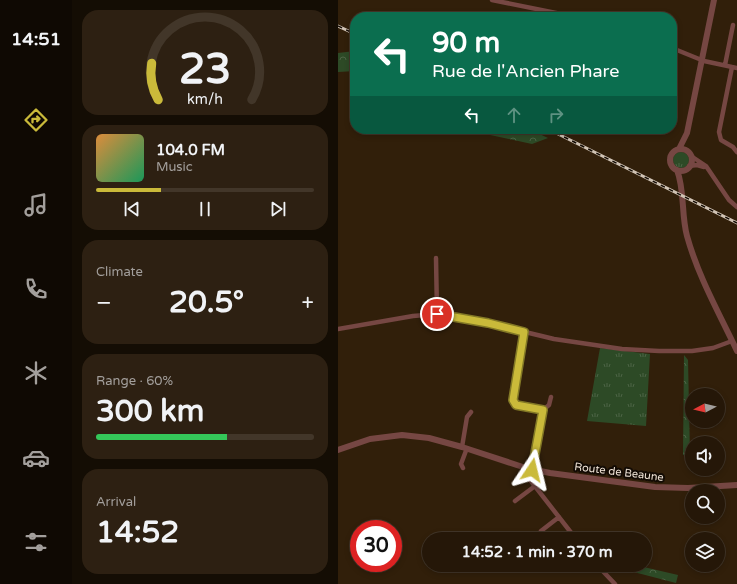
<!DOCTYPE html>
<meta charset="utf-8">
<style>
:root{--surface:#251708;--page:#2d2012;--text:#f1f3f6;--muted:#a39f9c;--line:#423629;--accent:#caba3a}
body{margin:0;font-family:"Varela Round",sans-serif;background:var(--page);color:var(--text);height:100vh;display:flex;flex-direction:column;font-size:15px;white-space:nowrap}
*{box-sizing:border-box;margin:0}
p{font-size:13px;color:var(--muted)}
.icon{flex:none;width:22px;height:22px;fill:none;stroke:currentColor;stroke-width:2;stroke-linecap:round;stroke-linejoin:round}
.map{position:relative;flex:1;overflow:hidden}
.sheet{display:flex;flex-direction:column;gap:10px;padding:10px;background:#140d04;width:266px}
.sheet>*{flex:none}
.top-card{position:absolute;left:12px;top:12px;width:327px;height:122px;border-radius:16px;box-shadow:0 2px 6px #0003,0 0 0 1px var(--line);background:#0b6e4f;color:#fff;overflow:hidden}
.needle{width:26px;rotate:263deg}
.tools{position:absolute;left:347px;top:388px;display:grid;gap:8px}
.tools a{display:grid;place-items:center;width:40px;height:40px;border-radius:50%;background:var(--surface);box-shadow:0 2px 6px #0003,0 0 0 1px var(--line);font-size:20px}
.speed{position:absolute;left:12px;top:520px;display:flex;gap:8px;font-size:20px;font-weight:700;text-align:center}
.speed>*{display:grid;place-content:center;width:52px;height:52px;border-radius:50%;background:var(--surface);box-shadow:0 2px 6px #0003,0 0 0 1px var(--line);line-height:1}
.speed .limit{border:6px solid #d22;background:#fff;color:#111}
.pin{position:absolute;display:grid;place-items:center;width:34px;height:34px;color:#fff;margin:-17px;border:2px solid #fff;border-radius:50%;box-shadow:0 1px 4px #0007}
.me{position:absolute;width:44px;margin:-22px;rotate:10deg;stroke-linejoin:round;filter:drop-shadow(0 0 3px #0008)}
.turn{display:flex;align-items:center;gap:14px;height:84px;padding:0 16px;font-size:18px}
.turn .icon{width:52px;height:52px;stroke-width:2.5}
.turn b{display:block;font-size:28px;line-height:34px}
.lanes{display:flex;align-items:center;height:38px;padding:0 16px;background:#0003;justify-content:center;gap:20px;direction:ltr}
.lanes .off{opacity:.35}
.big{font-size:30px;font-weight:800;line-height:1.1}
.sheet .tile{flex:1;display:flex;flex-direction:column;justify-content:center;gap:6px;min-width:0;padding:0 14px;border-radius:16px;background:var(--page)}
.sheet .dial{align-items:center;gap:0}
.dial svg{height:104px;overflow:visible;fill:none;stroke:var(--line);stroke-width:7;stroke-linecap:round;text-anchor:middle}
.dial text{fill:var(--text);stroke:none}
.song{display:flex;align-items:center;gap:12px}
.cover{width:48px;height:48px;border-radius:6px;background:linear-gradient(135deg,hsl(30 70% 55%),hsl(150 70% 35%))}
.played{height:4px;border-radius:2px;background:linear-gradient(90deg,var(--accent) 30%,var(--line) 30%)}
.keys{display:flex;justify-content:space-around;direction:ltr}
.heat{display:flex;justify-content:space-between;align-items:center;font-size:22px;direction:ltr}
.charge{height:6px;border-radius:3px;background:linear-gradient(90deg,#34c759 60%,var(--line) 0)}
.trip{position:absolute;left:84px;top:532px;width:230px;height:40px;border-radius:20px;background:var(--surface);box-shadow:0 2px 6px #0003,0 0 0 1px var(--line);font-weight:800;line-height:40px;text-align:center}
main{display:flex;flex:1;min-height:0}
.tab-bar{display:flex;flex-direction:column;width:72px;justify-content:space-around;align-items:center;background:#0f0903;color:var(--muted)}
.tab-bar .icon{width:28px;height:28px}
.tab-bar .on{color:var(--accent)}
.tab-bar b{font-size:18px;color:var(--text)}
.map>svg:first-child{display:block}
.grass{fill:url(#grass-tufts)}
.forest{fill:url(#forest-crowns)}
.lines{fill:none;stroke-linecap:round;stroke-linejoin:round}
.minor{stroke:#764743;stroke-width:4.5}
.tertiary{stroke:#764743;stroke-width:6}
.rail-casing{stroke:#d1c4b6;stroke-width:3}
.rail{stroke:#130b04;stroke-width:1.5;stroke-dasharray:4.5;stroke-linecap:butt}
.route-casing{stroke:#837926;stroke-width:10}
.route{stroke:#caba3a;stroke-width:7}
.labels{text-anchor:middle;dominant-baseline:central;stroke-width:4;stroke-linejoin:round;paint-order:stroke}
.street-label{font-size:11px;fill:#f0e4d7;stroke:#130b04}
</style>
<main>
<nav class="tab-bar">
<b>14:51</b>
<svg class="icon on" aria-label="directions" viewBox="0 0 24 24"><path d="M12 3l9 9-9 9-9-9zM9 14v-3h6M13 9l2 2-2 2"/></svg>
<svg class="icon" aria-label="music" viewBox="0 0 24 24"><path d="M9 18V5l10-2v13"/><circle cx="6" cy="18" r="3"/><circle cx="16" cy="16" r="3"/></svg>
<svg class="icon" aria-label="phone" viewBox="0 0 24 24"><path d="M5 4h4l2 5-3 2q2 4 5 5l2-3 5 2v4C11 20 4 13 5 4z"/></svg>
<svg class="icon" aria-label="climate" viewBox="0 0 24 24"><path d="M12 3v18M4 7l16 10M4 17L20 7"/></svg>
<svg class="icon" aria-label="car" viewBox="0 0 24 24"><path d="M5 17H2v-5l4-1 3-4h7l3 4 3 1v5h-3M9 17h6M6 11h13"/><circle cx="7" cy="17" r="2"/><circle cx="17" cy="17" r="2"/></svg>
<svg class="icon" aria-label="filters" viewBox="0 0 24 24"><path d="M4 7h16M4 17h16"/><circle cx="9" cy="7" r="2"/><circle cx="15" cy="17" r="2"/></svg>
</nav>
<section class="sheet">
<div class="tile dial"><svg viewBox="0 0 100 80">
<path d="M14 69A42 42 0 1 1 86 69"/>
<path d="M14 69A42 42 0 0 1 9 41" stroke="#caba3a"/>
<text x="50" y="56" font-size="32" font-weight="700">23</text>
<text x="50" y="72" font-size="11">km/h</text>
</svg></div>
<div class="tile">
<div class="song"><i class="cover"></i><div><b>104.0 FM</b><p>Music</p></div></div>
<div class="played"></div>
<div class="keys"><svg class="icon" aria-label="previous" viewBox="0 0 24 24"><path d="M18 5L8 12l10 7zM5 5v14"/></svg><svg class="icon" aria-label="pause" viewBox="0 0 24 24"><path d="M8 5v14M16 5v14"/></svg><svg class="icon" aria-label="next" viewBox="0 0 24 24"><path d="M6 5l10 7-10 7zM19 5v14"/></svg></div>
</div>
<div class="tile"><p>Climate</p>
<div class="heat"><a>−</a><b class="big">20.5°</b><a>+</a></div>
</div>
<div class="tile"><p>Range · 60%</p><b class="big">300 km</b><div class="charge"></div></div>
<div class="tile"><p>Arrival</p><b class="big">14:52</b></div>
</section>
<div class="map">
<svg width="399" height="584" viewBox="0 0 399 584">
<defs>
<pattern id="grass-tufts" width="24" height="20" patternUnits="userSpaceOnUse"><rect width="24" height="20" fill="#2d4a26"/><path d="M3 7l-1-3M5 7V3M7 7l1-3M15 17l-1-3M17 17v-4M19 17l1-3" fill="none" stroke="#4c6445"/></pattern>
<pattern id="forest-crowns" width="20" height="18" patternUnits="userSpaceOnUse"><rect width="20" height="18" fill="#2d4a26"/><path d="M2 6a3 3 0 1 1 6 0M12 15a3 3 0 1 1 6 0" fill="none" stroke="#4c6445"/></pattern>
</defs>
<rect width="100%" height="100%" fill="#311f0a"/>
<path class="grass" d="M335 160a8 8 0 1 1 16 0a8 8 0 1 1-16 0Z
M262,348l50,6 -4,72 -59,-5z"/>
<path class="forest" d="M17,51v20l-17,1v-19z
M135,129h56l19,9 -16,6 -51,-11z
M346,355l4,5 2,95h-7z
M288,565h9l43,10 -2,8 -50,-13z"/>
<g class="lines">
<path class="minor" d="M154,0l84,17
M334,48l32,13 33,7
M387,65l8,-40
M394,67l-13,65 2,8 12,7 4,5
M353,156l15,10 23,34 8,7
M351,166l8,-1 7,2
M98,258l1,56
M0,329l75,-13 24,-2 51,9 66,16 68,10 37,2h33l21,-3 19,-7
M186,332l-11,68 1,3 4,3 25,4 -11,59
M205,410l6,-5 2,-8
M124,447l5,-30 4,-5
M125,468l-2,-4 6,-16
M188,468l1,8 49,63
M177,501l20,-15
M203,531l18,-14
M259,565l18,19"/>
<path class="tertiary" d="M341,149l8,-16 27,-133
M332 160a11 11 0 1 1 22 0a11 11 0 1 1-22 0Z
M339,170c8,21 4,44 10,66 11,40 32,77 50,115
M0,450l32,-11 32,-4 27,3 33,9 64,21 24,5 105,14 33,1 49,-3"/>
<g class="rail-casing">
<path id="rail" d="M0,26l17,8
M210,129l189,94"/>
</g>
<use href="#rail" class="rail"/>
</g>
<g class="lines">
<g class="route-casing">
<path id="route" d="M99,314l51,9 36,9 -11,68 3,5 27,5 -11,60"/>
</g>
<use href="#route" class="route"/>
</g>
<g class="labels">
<g class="street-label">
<text transform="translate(281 472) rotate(7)">Route de Beaune</text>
</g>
</g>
</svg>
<div class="tools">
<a><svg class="needle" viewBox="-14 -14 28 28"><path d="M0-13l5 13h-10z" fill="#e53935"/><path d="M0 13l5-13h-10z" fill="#a39f9c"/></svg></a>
<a><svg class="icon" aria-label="sound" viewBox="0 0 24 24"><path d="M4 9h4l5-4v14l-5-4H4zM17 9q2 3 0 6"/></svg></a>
<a><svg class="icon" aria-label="search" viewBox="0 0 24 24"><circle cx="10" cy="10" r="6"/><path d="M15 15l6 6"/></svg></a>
<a><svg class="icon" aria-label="layers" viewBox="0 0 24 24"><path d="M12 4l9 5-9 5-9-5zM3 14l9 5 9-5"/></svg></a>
</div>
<div class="speed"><div class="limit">30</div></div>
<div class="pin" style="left:99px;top:314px;background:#d93025"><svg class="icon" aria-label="arrive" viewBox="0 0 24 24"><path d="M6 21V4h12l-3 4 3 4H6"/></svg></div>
<svg class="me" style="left:194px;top:470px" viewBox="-20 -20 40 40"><path d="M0-17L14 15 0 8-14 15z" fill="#caba3a" stroke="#fff" stroke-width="4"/></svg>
<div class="trip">14:52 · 1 min · 370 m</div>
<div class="top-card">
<div class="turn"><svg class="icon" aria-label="left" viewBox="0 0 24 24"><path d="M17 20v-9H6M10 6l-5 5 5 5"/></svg><div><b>90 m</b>Rue de l'Ancien Phare</div></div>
<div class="lanes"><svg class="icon" aria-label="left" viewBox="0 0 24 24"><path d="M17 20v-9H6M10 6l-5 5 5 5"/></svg><svg class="icon off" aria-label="ahead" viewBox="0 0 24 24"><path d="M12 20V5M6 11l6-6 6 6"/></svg><svg class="icon off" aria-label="right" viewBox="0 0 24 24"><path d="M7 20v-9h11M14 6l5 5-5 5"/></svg></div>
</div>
</div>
</main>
